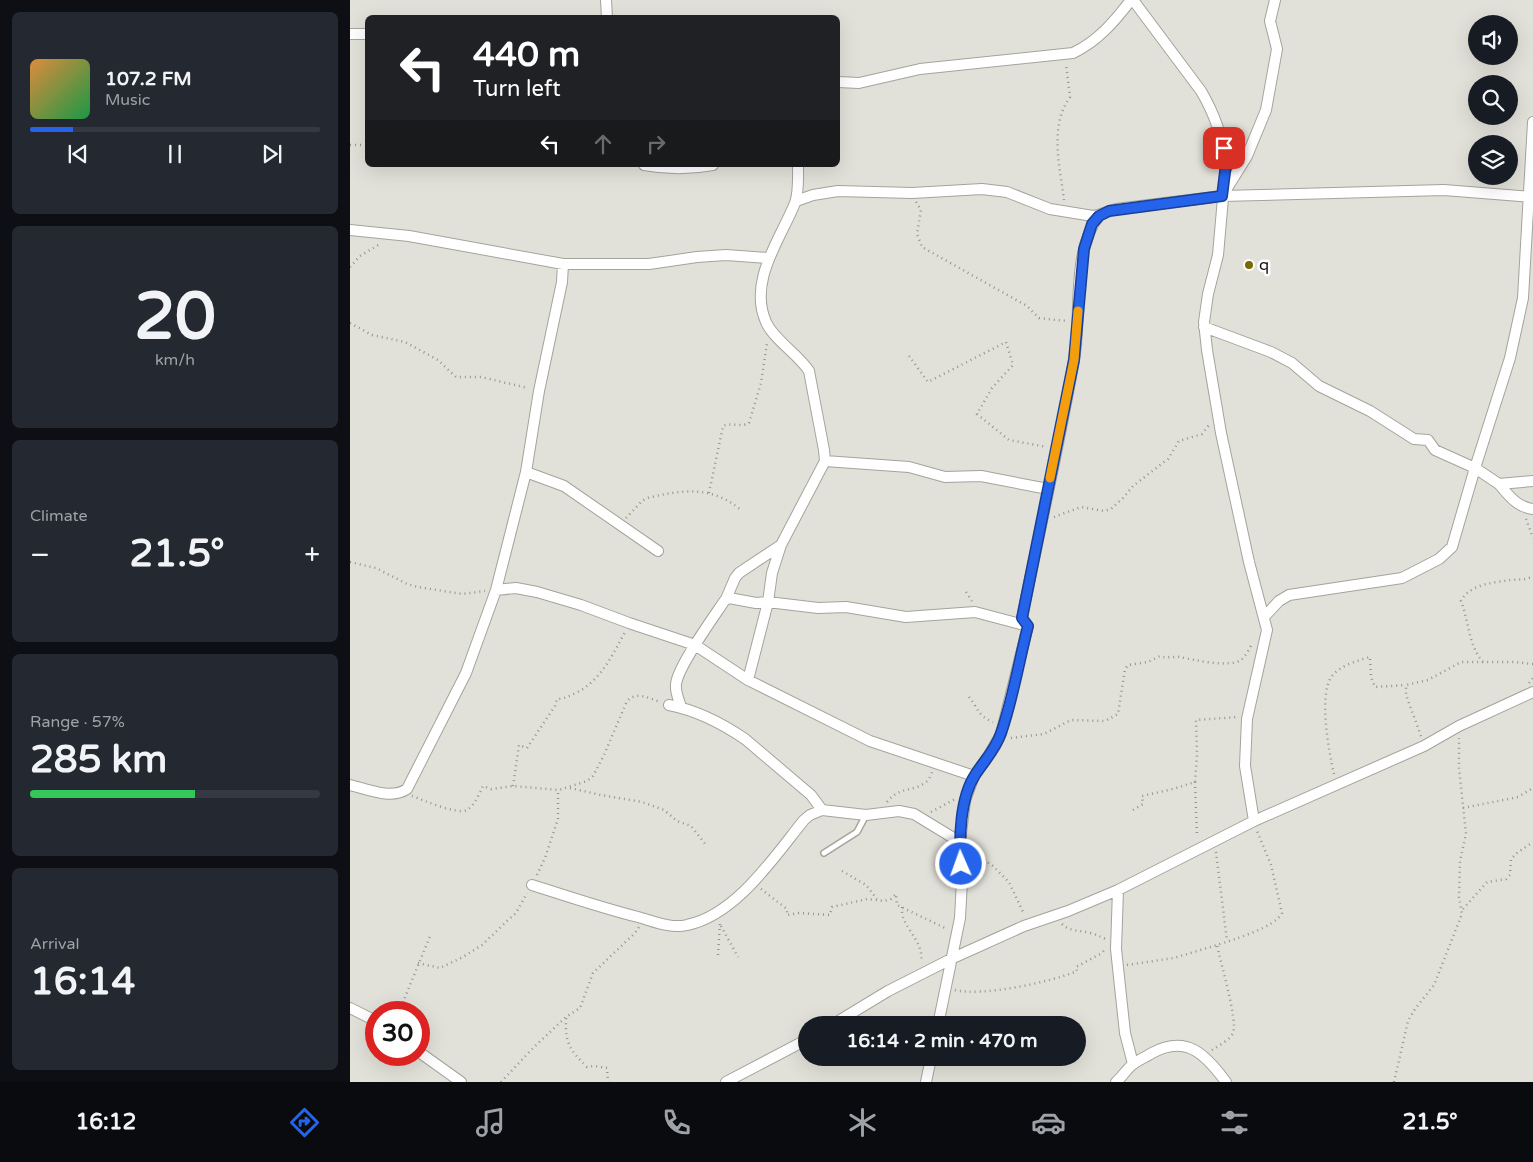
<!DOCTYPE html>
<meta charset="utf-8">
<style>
:root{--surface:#171b24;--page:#242831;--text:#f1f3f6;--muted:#9ea1a6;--line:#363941;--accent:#2563eb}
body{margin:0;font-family:"Varela Round",sans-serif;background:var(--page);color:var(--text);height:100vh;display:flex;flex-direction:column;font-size:19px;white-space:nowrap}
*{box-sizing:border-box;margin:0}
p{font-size:16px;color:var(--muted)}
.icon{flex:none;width:28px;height:28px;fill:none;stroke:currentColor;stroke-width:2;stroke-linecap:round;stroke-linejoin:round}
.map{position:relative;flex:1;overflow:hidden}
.sheet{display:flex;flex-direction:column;gap:12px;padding:12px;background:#0d0f14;width:350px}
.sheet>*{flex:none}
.banner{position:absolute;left:15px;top:15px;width:475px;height:152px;border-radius:8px;box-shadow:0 5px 20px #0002;background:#202124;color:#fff;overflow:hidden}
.fabs{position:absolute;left:1118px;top:15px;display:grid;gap:10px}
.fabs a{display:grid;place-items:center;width:50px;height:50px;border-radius:50%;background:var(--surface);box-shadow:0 5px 20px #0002;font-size:25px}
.speed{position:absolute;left:15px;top:1001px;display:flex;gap:10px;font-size:25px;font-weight:700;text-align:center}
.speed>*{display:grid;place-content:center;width:65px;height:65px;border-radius:50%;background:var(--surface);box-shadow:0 5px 20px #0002;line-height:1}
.speed .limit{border:8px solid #d22;background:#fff;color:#111}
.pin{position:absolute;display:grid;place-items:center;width:42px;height:42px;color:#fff;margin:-21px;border-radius:10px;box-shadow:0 2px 8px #0006}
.me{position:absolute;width:55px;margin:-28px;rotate:358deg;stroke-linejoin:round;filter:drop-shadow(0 0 4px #0008)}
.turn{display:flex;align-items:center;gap:18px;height:105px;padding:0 25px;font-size:22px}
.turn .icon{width:65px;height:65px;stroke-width:2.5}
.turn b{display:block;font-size:35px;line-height:42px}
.lanes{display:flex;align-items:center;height:48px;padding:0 25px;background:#0003;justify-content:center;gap:25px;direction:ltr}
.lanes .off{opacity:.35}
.big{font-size:38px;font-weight:700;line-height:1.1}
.sheet .widget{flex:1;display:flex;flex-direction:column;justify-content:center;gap:8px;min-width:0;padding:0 18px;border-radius:8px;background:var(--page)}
.sheet .dial{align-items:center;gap:0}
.dial b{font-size:65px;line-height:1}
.song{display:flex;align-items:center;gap:15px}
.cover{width:60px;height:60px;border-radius:8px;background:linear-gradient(135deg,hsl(30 70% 55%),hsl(140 70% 35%))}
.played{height:5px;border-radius:2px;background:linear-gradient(90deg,var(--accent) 15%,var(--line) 15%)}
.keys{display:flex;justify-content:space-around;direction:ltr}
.heat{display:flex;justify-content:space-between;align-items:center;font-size:28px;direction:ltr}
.charge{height:8px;border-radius:4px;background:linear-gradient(90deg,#34c759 57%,var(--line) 0)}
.trip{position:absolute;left:448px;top:1016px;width:288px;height:50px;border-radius:25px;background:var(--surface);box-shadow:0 5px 20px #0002;font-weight:700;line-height:50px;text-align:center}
.dock{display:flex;height:80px;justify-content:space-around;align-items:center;background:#090b0e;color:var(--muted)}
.dock .icon{width:35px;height:35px}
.dock .selected{color:var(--accent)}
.dock b{font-size:22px;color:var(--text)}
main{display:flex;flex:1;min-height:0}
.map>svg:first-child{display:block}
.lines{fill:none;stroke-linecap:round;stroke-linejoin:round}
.lane-casing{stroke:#a4a39c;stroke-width:8}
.street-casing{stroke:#a4a39c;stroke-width:12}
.path{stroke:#95958e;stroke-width:2.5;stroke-dasharray:1 4;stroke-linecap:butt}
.lane{stroke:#fff;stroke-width:5}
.street{stroke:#fff;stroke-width:10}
.route-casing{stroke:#184099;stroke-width:12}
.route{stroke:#2563eb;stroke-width:9}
.slow{stroke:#f59e0b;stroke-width:9}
.poi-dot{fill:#766a01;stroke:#fff;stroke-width:2}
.labels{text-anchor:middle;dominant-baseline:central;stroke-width:5;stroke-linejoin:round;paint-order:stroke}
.poi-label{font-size:16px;fill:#10100d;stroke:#fff;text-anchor:start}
</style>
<main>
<section class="sheet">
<div class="widget">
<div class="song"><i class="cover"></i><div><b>107.2 FM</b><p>Music</p></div></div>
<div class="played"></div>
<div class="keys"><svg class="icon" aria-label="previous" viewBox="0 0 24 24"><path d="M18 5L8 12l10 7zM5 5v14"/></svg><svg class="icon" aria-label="pause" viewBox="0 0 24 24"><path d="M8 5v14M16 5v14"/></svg><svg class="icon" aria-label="next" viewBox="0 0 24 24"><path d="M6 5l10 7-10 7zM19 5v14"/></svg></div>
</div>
<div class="widget dial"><b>20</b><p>km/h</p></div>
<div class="widget"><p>Climate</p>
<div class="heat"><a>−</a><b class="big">21.5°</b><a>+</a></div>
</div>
<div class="widget"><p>Range · 57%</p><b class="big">285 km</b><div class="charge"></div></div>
<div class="widget"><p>Arrival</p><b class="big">16:14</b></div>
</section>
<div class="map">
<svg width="1183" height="1082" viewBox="0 0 1183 1082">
<rect width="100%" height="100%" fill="#e2e1d9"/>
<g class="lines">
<g class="lane-casing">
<path id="lane" d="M474,853l33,-21 9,-17"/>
</g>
<g class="street-casing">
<path id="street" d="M256,0l1,18
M783,0l68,91c13,22 22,47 25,73l-8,91 -10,39 -4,28 3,28 14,83 28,129 18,68 -20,89 -2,47 9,55
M0,34h18
M488,82l21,1 61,-14 153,-16c25,-12 41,-31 58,-53
M294,165c22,4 47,4 69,0
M874,193l23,-37 19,-46 11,-61 -7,-28 5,-21
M446,201l17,-6 25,-4 74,2 70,-4 25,3 43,17 43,7c8,-1 15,-5 23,-7l106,-13 222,-6 89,7
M0,230l59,6 154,28h86l48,-7 29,-2 42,3
M854,327l67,25 21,11 27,23 51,25 44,28 14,1 7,10 40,18 24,16 34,-3
M475,461l84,6 36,10 36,-1 67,13
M176,472l38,14 94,65
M1149,484c10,12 18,23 34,25
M146,590l20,-2 21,4 44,13 48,18 66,22 53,35 122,61 104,35
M376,599l9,-21 4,-5 42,-28
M914,617l15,-16 10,-6 113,-17 37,-19 13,-12 23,-79 35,-110 13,-60 10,-176
M398,680l20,-78 4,-29 9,-28 44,-84 -1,-11 -15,-79c-10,-16 -36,-32 -43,-49 -18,-41 14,-82 29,-119 4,-11 3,-26 3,-38
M319,705c26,5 54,19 76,34l66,56 11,15
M331,707c-2,-7 -6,-15 -5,-23 2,-18 37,-66 49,-84l4,-2 27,5 12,-1 50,6 28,-1 60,10 69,-5 53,14
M0,785c17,4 41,15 57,4l59,-116 30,-83 30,-118 13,-81 23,-109 1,-18
M182,885c35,11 70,23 106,32 15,4 33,12 49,8 49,-10 87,-68 117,-105l6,-5 12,-5 44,5 33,-4 15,3 46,28
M768,890l-2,59 9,84 8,31
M0,1008l26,13
M482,1025l56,-34 65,-33 71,-32 44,-15 50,-21 136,-69 170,-75 35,-20 74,-34
M588,1025l22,-107 2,-38 -2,-38 5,-41 9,-25 15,-21 12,-21 27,-108 -6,-8c17,-86 37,-172 52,-258 8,-43 -3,-109 25,-144
M69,1052l42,30
M376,1082l80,-42
M576,1082l5,-24
M766,1082c6,-5 10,-12 16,-17 6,-5 14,-8 20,-12 35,-19 54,2 74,29"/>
</g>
<path class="path" d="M0,145h18
M714,200c-4,-33 -15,-74 6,-103l-4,-33
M566,202l5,8 -4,24 5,13 105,59 12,12 27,3
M0,267l10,-11 20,-12
M0,323l22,12 33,7 33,18 18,17h25l47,11
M559,356l19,26 78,-40 7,23 -21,23 -15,26 32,26 38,7
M359,493l14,-67c8,-4 18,2 26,-3l12,-40 6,-40
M704,517l27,-10 23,4 7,-2 12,-11 10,-12 35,-27 11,-18 23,-7 7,-9
M276,518l16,-17 5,-3c35,-8 64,-13 94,12
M1176,519l7,19
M0,562l26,6 31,16 11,3 44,7 23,-3
M616,592l6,9
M1133,662c-15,-17 -14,-41 -22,-61 9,-17 31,-18 49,-21 8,-1 15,1 23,-4
M1179,683l4,-5
M619,697c10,12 8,18 24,25
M1071,736l-15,-41v-10l22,-5 33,-18h53l19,2
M661,738l33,-4 27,-14 34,1 13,-7 7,-45 3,-4 20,-3 12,-6c8,3 13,0 20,1 14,3 49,11 61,3 5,-4 8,-11 11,-16
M984,774c-5,-22 -16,-80 -2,-98 9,-11 25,-15 38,-19l1,20 4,10 31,-2
M845,782l2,55
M163,786l6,-41 8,3 28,-42 2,-7c7,0 12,-3 19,-6 25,-13 36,-37 49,-61
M220,788l31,7 41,7 22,8 13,11 14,5 15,19
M62,796c11,4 45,19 55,14 8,-5 12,-16 16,-24l8,3 22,-3 46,4 28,-9 6,-5 11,-21 23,-54c10,-10 21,-3 33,1
M537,802c14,-17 25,-9 39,-20 3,-2 5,-7 6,-10
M1113,808l55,-11 15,-9
M783,810l10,-6 -1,-8 31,-7 22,-7 2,-27 -1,-35 42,-3
M581,812l24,-13
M621,852l22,14 16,16 15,32
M866,852l11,89
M492,871l24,14 11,14
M187,875l8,-17 13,-39v-29
M411,889l26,20v6l12,-2 31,2 2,-8 35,-8 17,2 7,-2 5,-5 1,11 50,24
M552,907c0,4 0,9 2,13 6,13 20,26 17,42
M1113,909l24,-27 19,-3 4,-4 1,-16 6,-6 16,-11
M712,924c8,8 18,6 28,9 6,1 10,4 16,6
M371,926l17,31
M368,955l2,-33
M68,963l22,5 23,-11 19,-12 25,-24 9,-8 11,-20
M777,965l47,-7 43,-13
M605,990c25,7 97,-8 122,-19l-1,-4 26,-14 4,-5
M49,1012l32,-78
M216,1018c-1,26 4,32 21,49l8,-1 12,2 1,14
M862,1050c7,-5 17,-9 21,-17 5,-13 -13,-72 -16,-88 15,-5 59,-18 65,-32l-11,-48 -14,-34
M151,1082l32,-34 33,-31 14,-9 13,-35 42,-40 4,-6
M1044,1082l14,-61 7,-12 19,-24 28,-71 -3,-17 1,-36 6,-27 -7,-66v-30"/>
<use href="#lane" class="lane"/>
<use href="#street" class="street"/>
</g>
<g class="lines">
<g class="route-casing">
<path id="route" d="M611,864c-2,-26 -1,-66 14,-89 9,-14 21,-26 26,-42 12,-34 18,-72 27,-107l-6,-8 52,-258 10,-111 8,-25 7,-8 10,-5 113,-15 4,-32 -2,-16"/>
</g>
<use href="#route" class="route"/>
<path class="slow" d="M700,478l24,-118 4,-49"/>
</g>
<circle class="poi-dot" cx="899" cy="265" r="5"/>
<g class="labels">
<g class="poi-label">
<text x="909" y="265">q</text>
</g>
</g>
</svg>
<div class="fabs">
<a><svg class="icon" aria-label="sound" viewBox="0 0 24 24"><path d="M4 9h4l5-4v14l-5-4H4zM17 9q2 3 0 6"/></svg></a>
<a><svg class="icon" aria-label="search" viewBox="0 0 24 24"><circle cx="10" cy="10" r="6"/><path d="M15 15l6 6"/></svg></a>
<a><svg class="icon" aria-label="layers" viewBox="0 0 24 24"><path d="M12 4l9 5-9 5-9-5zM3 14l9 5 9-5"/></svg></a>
</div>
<div class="speed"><div class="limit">30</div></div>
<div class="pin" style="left:874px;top:148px;background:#d93025"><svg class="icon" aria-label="arrive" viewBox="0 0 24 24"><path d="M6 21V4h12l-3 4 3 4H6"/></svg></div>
<svg class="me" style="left:611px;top:864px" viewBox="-20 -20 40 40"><circle r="17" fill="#2563eb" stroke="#fff" stroke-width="3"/><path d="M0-11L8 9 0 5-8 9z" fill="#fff"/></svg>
<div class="trip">16:14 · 2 min · 470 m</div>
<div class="banner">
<div class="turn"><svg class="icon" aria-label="left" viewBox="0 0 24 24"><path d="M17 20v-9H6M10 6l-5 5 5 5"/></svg><div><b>440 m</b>Turn left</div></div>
<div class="lanes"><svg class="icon" aria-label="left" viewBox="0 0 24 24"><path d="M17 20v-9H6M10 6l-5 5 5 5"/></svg><svg class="icon off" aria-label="ahead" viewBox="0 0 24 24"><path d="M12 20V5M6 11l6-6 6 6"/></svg><svg class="icon off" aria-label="right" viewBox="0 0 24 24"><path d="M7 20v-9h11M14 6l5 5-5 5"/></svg></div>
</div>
</div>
</main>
<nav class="dock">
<b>16:12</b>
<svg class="icon selected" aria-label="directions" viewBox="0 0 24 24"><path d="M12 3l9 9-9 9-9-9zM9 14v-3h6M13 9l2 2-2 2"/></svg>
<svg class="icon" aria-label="music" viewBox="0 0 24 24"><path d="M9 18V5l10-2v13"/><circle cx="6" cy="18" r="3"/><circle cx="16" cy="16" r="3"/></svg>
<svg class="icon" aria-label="phone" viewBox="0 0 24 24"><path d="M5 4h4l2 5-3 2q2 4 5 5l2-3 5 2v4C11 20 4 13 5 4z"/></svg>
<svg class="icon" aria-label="climate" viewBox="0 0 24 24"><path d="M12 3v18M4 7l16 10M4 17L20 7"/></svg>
<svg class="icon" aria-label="car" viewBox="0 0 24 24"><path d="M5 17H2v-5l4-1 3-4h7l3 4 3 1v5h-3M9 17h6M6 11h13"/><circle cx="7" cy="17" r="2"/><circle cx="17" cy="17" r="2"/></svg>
<svg class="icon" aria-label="filters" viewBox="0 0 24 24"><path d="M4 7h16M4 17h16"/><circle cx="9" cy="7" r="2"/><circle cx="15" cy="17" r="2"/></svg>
<b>21.5°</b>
</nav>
